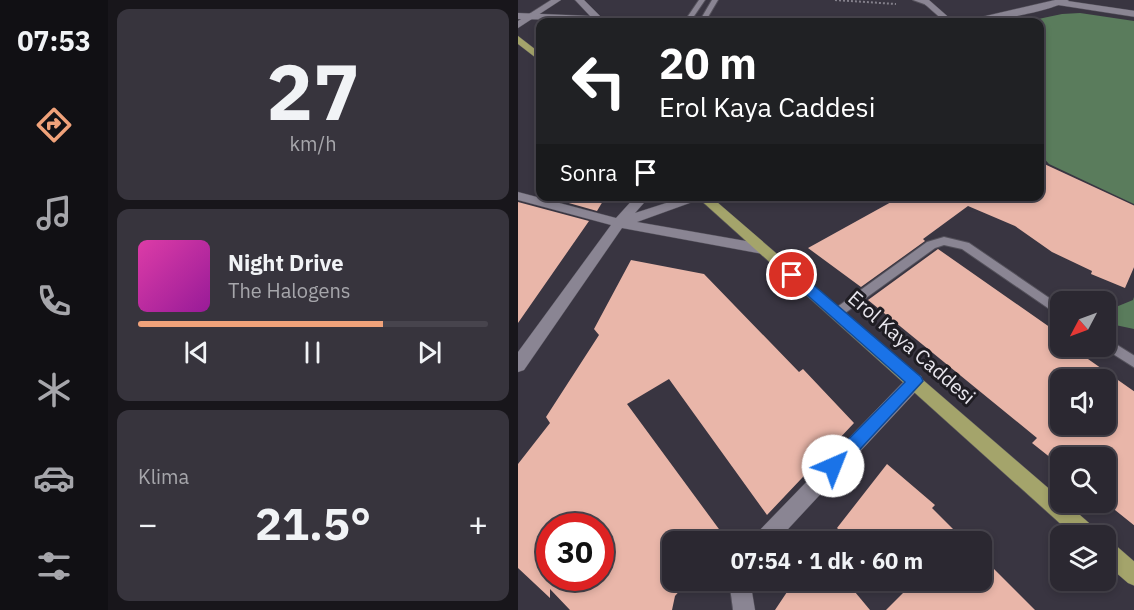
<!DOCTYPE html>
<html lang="tr">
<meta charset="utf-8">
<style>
:root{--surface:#2b2831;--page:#37343d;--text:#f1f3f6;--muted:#a6a6ab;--line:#47444d;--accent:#f0a27a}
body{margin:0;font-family:"IBM Plex Sans",sans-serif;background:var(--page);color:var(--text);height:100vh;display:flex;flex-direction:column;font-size:22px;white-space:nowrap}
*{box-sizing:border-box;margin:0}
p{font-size:20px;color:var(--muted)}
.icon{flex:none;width:33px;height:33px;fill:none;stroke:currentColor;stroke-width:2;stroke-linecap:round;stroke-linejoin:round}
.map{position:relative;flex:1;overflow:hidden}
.details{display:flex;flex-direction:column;gap:9px;padding:9px;background:#18161b;width:410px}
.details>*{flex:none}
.top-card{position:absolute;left:18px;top:18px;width:508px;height:183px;border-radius:12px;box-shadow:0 3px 9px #0003,0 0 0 2px var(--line);background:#202124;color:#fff;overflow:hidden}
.needle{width:39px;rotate:229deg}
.fabs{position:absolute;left:532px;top:291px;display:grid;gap:12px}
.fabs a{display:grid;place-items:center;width:66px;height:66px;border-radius:12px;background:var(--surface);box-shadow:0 3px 9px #0003,0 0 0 2px var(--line);font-size:30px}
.speed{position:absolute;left:18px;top:513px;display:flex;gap:12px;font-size:30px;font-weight:700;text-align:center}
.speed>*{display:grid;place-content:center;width:78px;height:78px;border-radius:50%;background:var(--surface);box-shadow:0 3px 9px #0003,0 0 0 2px var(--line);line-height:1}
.speed .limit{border:9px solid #d22;background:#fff;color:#111}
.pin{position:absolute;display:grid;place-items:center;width:51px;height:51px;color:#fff;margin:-26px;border:3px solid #fff;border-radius:50%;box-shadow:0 2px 6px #0007}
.me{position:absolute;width:66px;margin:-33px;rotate:44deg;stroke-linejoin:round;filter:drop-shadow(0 0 4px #0008)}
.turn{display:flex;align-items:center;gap:21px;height:126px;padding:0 24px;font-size:27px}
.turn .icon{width:78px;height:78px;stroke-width:2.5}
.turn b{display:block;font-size:42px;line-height:51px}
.then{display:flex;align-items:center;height:57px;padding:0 24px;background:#0003;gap:12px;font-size:22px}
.big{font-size:45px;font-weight:700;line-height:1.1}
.details .card{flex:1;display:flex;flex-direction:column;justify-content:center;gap:9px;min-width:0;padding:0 21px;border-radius:12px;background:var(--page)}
.details .dial{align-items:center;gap:0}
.dial b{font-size:78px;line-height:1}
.song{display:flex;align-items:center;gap:18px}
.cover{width:72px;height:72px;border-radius:9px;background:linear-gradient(135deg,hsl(320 70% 55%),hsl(300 70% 35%))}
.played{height:6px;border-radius:3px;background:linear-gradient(90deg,var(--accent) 70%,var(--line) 70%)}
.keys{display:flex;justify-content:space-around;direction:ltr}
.heat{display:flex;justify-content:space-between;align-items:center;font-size:33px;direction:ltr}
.trip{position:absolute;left:144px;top:531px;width:330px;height:60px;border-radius:12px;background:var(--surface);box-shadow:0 3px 9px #0003,0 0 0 2px var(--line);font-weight:700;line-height:60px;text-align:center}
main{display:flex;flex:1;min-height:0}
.tabs{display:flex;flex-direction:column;width:108px;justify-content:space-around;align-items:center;background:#111014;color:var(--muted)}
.tabs .icon{width:42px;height:42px}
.tabs .selected{color:var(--accent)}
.tabs b{font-size:27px;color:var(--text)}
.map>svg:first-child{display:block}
.forest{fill:#5a7c5c}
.building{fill:#e9b6a9;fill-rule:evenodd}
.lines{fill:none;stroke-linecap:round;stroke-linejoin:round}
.service-casing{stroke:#54515b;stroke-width:2}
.minor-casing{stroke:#54515b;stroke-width:1}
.tertiary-casing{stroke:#54515b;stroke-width:1}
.primary-casing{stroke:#54515b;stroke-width:1}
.path{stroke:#84808b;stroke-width:2;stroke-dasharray:2 2;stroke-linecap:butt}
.service{fill:#8a8593;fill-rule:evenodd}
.minor{fill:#8a8593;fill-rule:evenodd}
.tertiary{fill:#8a8593;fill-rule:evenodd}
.primary{fill:#a4a46b;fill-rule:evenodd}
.route{fill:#1a73e8;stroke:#114b97;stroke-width:1.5}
.labels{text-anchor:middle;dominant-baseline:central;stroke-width:6;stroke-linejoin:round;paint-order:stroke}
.street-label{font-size:20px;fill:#e9e7ef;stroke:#1f1d23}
</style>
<main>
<nav class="tabs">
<b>07:53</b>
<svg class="icon selected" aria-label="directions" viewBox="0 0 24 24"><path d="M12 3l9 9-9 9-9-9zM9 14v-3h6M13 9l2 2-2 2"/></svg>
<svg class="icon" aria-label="music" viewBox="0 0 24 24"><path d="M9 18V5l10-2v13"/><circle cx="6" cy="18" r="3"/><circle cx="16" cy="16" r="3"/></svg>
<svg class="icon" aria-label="phone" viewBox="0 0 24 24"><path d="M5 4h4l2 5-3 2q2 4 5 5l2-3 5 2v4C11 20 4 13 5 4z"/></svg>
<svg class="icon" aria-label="climate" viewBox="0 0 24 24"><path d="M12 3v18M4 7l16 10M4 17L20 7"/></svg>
<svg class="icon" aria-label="car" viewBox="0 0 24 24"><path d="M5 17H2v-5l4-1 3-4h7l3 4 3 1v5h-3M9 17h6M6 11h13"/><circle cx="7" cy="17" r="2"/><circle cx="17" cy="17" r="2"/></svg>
<svg class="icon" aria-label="filters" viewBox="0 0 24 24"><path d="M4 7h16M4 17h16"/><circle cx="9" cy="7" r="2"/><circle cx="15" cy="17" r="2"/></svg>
</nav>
<section class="details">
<div class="card dial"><b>27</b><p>km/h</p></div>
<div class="card">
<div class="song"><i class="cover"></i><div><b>Night Drive</b><p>The Halogens</p></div></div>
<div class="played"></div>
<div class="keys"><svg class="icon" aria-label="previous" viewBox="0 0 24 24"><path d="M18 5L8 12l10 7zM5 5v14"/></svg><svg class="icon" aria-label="pause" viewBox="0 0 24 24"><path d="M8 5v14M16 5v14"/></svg><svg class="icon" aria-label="next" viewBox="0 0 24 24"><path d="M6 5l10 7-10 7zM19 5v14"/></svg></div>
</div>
<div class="card"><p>Klima</p>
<div class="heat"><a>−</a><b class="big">21.5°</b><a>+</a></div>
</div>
</section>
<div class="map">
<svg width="617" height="610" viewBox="0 0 617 610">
<rect width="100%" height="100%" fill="#393541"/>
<path class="forest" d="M562,13l54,8v183l-85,-40 -9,-10v-132h-16l38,-8z
M616,297v32l-28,-6v-12l27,-11z"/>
<path class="building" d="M522,162l95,44v59l-10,23 -34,-14 1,-3 -40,-19 -37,-26 -47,-20 -45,33 2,2 -64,46 -53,-39 94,-52h138z
M26,196h62l-9,15z
M0,202l71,19 -71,102z
M420,249l123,86v11h16l4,3 -3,3 57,40v134l-30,-24 1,-44h-45v8l-29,-23 5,-5 -169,-138zM543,380h45v44h-45z
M113,260l73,14 95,98 4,-3 51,54 -87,92 -98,-136 -42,25 100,136 -55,2v38h17l-14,16 -3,14h-102l-20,-21v9l-32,-30v-104l32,-41 -4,-6 53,-82 -5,-6zM32,526h50v52h-50z
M369,464l48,41 -3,3 34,34h-114l-15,-14z
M464,557l53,53h-149l30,-30h66z
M277,580h50l25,30h-95z"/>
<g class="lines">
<g class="service-casing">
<path id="service" d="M181,0h6l-15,22h-6z
M194,0h6l-13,22h-6z
M395,0h11l6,3 -3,2z
M426,237l25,6 92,63v11l-99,-68 -18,-4 -9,3 -94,68h-8l-2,-3 2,-3 94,-68z
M588,338l29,18v12l-33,-21 4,-1z"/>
</g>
<g class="minor-casing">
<path id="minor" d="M33,0h10l-43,28v-7z
M402,0h9l25,22h-9z
M543,0l74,11v6l-77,-12v-4z
M0,192l98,26 20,-22h14l-15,17 53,-17h21l-72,26 126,22 7,5 -7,5 -141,-26 -98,142 -6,2v-20l93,-127 -93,-25z
M397,374l6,2 2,5 -2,5 -145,156h-24l3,-7 154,-159z
M211,580h21l5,30h-22z"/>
</g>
<g class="tertiary-casing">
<path id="tertiary" d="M57,0h9l17,17 65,2 4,3 -152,-3v-6l72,3z
M537,0h14c-18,12 -88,24 -109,22z"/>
</g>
<g class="primary-casing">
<path id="primary" d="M0,36l22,17v8l-22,-17z
M178,196h14l351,303v3h4l31,27 3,7h-25z
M588,540l7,3 22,19v24l-7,-3 -22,-19z"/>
</g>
<path class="path" d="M317,0l61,4"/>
<use href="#service" class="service"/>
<use href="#minor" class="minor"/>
<use href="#tertiary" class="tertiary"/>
<use href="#primary" class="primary"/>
</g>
<path class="route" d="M274,270l5,1 124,106 2,4 -84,91 -6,2 -6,-2 -3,-6 3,-5 78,-79 -117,-104 -2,-3z"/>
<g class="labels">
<g class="street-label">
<text transform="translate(394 347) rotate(41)">Erol Kaya Caddesi</text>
</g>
</g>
</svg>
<div class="fabs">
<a><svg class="needle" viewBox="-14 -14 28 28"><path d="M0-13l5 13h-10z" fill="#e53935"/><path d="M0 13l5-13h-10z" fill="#a6a6ab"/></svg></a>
<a><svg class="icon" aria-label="sound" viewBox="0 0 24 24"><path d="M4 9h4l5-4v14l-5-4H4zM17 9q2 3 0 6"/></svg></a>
<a><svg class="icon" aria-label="search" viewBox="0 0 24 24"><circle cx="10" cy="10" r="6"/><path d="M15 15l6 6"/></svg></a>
<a><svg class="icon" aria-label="layers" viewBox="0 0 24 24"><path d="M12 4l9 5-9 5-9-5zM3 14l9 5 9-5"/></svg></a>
</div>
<div class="speed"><div class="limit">30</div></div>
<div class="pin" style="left:274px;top:275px;background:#d93025"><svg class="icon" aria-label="arrive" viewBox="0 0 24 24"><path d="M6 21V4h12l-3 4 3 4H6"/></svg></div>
<svg class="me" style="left:315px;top:466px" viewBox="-20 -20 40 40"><circle r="19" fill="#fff"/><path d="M0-13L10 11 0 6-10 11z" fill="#1a73e8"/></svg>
<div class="trip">07:54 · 1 dk · 60 m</div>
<div class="top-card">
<div class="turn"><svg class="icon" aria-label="left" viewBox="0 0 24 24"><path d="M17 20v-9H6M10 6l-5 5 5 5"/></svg><div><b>20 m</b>Erol Kaya Caddesi</div></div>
<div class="then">Sonra<svg class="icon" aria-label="arrive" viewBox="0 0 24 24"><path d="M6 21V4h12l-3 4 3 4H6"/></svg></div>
</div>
</div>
</main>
